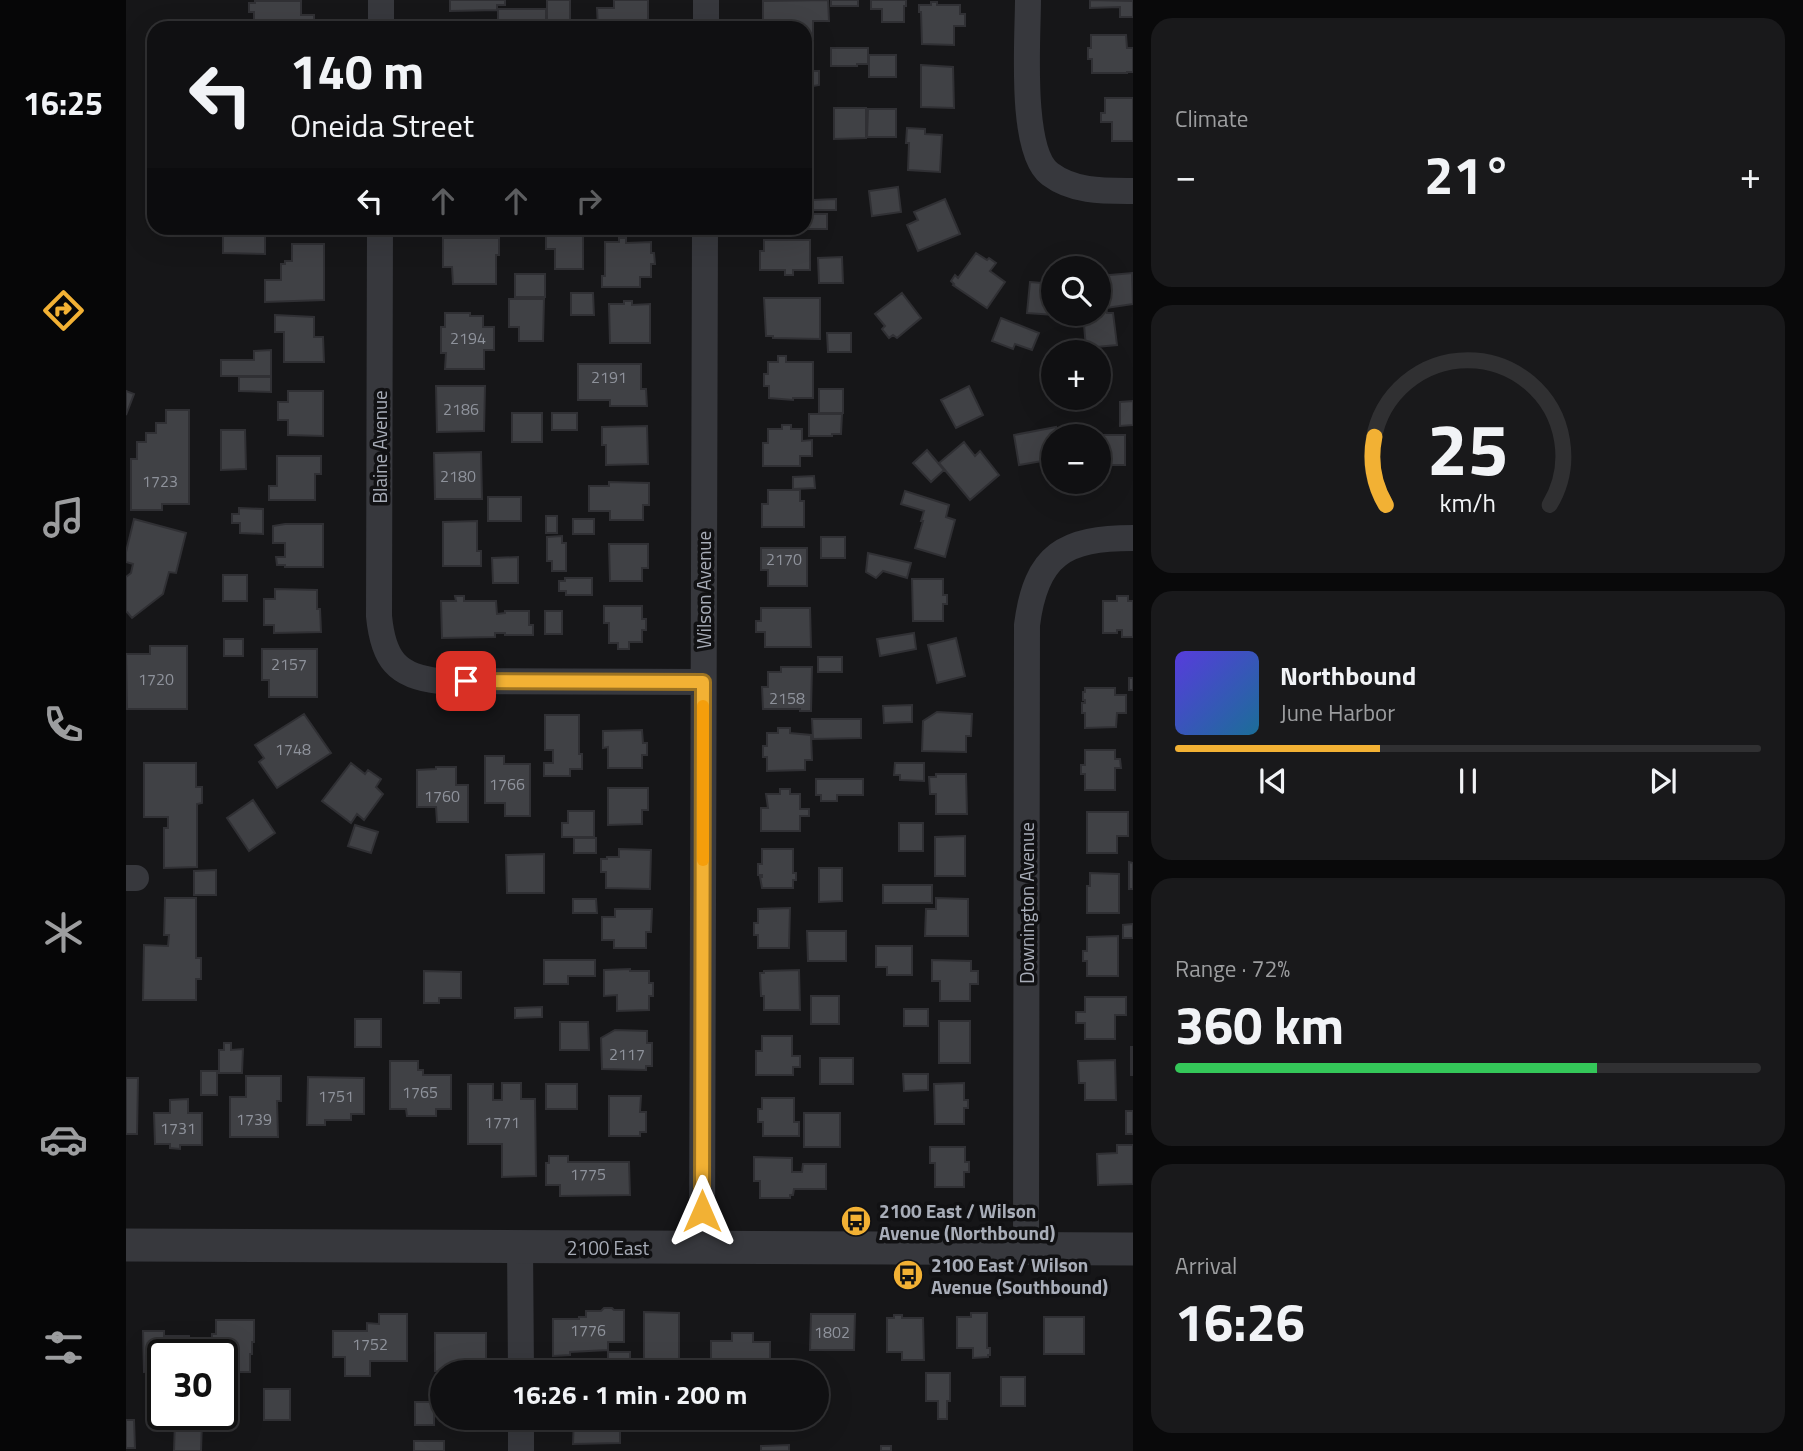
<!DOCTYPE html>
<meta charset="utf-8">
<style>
:root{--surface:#101012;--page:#19191b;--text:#f1f3f6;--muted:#9c9d9f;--line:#303032;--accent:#f2b134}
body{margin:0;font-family:"Titillium Web",sans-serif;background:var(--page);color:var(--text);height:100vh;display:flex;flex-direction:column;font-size:26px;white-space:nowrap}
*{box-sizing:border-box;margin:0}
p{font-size:23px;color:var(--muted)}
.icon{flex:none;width:38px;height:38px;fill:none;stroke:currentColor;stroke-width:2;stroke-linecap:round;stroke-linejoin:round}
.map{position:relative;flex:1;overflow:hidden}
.panel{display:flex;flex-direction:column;gap:18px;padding:18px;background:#09090a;width:670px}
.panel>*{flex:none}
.banner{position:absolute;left:21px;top:21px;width:665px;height:214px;border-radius:21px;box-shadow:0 7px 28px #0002,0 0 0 2px var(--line);background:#101012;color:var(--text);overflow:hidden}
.tools{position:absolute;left:915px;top:256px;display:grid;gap:14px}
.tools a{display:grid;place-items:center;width:70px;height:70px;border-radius:50%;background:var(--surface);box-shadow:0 7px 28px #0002,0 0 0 2px var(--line);font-size:35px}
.speed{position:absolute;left:21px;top:1339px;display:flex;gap:14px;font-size:35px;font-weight:700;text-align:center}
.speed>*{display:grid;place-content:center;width:91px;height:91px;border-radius:50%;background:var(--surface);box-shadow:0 7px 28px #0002,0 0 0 2px var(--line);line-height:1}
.speed .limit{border:4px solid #111;border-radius:10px;background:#fff;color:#111}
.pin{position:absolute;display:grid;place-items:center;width:60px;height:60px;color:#fff;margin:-30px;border-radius:14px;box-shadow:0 4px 10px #0006}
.me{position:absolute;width:77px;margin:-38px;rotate:0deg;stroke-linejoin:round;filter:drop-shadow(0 0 5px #0008)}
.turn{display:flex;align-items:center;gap:24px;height:147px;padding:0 28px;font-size:32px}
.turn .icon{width:91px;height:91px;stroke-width:2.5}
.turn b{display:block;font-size:49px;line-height:60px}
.lanes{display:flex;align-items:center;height:66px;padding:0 28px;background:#0003;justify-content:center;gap:35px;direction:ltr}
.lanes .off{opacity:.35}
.big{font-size:52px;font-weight:700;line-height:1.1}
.panel .card{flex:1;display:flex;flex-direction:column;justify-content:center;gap:10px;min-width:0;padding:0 24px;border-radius:21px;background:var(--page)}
.panel .dial{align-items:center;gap:0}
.dial svg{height:182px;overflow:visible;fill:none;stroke:var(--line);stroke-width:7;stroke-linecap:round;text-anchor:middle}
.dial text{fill:var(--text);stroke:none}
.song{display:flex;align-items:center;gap:21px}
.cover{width:84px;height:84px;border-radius:10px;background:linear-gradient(135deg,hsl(250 70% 55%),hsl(200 70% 35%))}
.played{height:7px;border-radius:4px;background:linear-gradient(90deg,var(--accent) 35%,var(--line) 35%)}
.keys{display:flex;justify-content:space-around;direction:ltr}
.heat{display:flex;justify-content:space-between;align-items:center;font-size:38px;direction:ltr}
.charge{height:10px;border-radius:5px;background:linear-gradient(90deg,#34c759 72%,var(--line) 0)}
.trip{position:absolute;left:304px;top:1360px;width:399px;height:70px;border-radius:35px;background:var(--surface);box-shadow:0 7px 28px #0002,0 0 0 2px var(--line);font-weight:700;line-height:70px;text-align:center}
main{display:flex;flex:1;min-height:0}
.dock{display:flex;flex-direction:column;width:126px;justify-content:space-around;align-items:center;background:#060607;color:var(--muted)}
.dock .icon{width:49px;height:49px}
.dock .on{color:var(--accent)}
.dock b{font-size:32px;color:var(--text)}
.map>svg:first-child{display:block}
.building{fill:#404145;stroke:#303034;stroke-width:2}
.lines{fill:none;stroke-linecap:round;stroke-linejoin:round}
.minor{stroke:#37383d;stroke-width:26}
.tertiary{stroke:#37383d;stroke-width:33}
.route-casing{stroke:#9d7322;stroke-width:18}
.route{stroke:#f2b134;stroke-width:12}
.slow{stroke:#f59e0b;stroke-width:12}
.labels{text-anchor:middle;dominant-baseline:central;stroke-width:7;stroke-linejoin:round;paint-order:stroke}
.number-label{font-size:16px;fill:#8e929b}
.street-label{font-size:19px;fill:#a8adb8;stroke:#111113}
.poi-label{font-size:19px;font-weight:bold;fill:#a8adb8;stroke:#111113;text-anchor:start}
</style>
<main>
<nav class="dock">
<b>16:25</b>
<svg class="icon on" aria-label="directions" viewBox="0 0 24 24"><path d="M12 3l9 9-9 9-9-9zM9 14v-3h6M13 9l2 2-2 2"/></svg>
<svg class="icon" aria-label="music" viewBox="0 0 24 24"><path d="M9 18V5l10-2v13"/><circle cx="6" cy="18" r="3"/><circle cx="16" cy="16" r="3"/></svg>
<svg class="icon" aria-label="phone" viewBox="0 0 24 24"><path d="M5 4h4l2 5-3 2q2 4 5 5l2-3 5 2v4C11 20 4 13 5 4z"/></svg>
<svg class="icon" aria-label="climate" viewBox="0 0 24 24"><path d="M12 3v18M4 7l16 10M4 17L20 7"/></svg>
<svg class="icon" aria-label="car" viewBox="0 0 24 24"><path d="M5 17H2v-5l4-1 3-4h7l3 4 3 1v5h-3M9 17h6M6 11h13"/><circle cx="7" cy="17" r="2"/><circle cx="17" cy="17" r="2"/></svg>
<svg class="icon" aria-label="filters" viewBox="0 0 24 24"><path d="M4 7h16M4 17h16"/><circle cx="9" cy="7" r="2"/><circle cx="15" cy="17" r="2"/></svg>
</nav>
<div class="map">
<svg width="1007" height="1451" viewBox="0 0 1007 1451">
<rect width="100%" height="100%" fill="#161618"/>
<path class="building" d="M324,0h55v5h-8v5l-47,1z
M421,0h23v20h-23z
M488,0h34v28h-50l-1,-20h17z
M702,0l1,21h-16v18h-8v-11h-37v-7h-5v-20z
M705,0h27v6h-27z
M745,0h35v6h-2v16h-22v-13h-11z
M964,0l43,1v16h-13v-10l-30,1z
M129,1h46v14h13v13h10h-55v-2h-15v-14h-5v-9h6z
M805,2h6v3h23v9h5v12h-11v19l-32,-1 -1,-32h-2v-7h12z
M372,9h48v18h-48z
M965,35h35l1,13h6v24h-6v1h-35v-14h-4v-11h3z
M705,48h37v16h-11v2h-26z
M743,55h27v22h-27z
M679,61h6v10h8v14l-6,1v14h-8z
M795,65l32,2 1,41 -33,-1z
M979,98h28v43h-21v-19h-11v-9h4z
M708,108h32v30l-32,1z
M742,109h28v28h-29z
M781,128l18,1v5l17,1 -2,37 -32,-2 1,-27h-3z
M772,187l3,25 -29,4 -3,-25z
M710,199v11h-23v-10z
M819,199l15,35 -42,17 -11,-26 11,-5 -4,-8z
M679,214h22v15h-25v-1h3z
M387,228h24v2h-24z
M97,229l42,1v24l-42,-1z
M420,231h37v38h-28v-20h-9z
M317,238h56v17h-3v29h-43l-1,-17h-9z
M493,238h7v5l25,-1v11h3l1,11h-4v13h-11v10h-38v-11h3v-34h14z
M638,240h46v30h-17v5h-8v-5h-25v-19h4z
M166,244h32v56l-59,2v-22h16v-16h4v-3h7z
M850,253l11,7 2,-2 7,5 -6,8 15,11 -18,26 -34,-23 1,-1 -3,-3 4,-6 3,3z
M716,257l1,26h-24l-1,-25z
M1006,273l1,31 -27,4 1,5h6l4,32 -31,3 -3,-35h16v-37z
M389,274h30v23h-30z
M904,282l24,2v29h15v3l-42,-3z
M445,293h22l1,22h-23z
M776,293l19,25 -24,20 -4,-3 -4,3 -7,-9 3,-3 -10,-12z
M638,298h56v41l-47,-1v-2h-7z
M383,299h35l-1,42h-24v-14h-10z
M498,301h8v4l18,-1v39h-40l-1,-39h15z
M319,313h25v3h13v11h11v23h-10v19h-39l1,-16h-5v-26h4z
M149,315l39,2v20h9l1,25h-40v-30h-9z
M875,318l38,15 -7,17 -17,-6 -2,5 -21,-8z
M701,333h24v19h-23z
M145,350v26h-50v-16h33v-9z
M652,356h8v6h27v36h-20v2l-24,-2v-12h-5v-12h4v-12h10z
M452,364h63v25h5l1,17h-37v-6h-32z
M113,377h32v15l-32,-1z
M310,386h49l-1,45 -47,1z
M843,386l14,29 -27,13 -15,-28z
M693,389h24v24h-24z
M0,391l8,3 -8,21z
M162,391h35v45l-35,-1v-15h-10v-18h10z
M1007,401v24l-13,1v-24z
M40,410h23v94h-27v6h-31v-51h6v-17h9v-9h10v-10h10z
M386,413h30v29h-30z
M426,413h25v17h-25z
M683,414h33l-1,20h-9v2h-23z
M656,425h9v4h11v12l10,-1v16h-12v10h-37v-23h5v-14h14z
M521,426l1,38 -42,1v-20h-4v-18z
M930,427l1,9h-3v23l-35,6 -5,-30z
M95,430h24l1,39 -25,1z
M959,435h40v30h-15v5h-9v-5h-2v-29z
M838,442l11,14 5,-5 19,24 -29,25 -31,-37z
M801,450l17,20 -13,12 -18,-19z
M355,452l1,47h-47l-1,-46z
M151,456h44v18h-6v26h-46v-14h8z
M688,476l1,12 -22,1v-12z
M483,482l40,1v22h-6v15h-33v-9h-21v-25h20z
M642,490h32v11h4v26h-42v-23h6z
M779,491l44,14 -3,12 9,3 -10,37 -30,-9 8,-27h-2l3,-10 -23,-7z
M362,497h33v24h-33z
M113,508l24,1v25l-23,-1v-10h-8v-9h7z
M420,516h11v17h-11z
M8,519l52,14 -10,40 -7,-1 -6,22 -31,24 -6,-7v-34l5,-4 2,-9 -7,-2v-10z
M447,519h21v15h-21z
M351,521v30h4v15h-38v-44z
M159,524h38v43h-38v-2h-8l-1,-8h9v-14h-12v-17z
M436,536v7h4v28h-14v-10h-5v-24z
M695,537h24v21h-24z
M483,544h39v24h-6v13h-32z
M635,548h46v38h-39v-16h-7z
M742,553l43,10 -4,15 -24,-7 -7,7 -10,-6z
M392,557v26h-25l-1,-25z
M97,575h24v26h-24z
M439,578h27v17h-26v-4h-7v-10h6z
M786,579h31v16h4v9h-4v17h-30z
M149,589l42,1v19h3l1,23 -47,1v-8h-10v-26h11z
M329,596h9v5h32l1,13 8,-1v-2h24v14h4v10h-28v-2h-10v4l-53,1 -1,-37h15z
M991,596h11v5h5v36h-11v-7h-5v3h-14v-32h14z
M478,606h38v13h4v11h-4v12h-13v7h-11v-6h-9v-20h-5z
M635,608h49l1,39h-46v-15h-9v-11h5z
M419,611h17v23h-17z
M788,633l2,16 -36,7 -3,-17z
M830,638l9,38 -28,7 -9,-38z
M98,639h19v17h-19z
M24,646h37v63h-60l-1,-55h24z
M136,649h55v48h-48v-17h-7z
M692,657h24v15h-24z
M655,667h31l-1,44h-11v-2h-37l-1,-22h6v-15h13z
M1003,678h4v12h-4z
M959,688h30v7h11v18h-9l-1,14 -31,1v-15h-3v-10h3v-3h-2v-8h2z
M786,705v17l-28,1 -1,-17z
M811,712l35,2 -1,22h-5v16l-44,-1 1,-30z
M178,714l27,39 -54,35 -18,-26 5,-4 -9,-13z
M419,715h34v39h3v15h-12v7h-26v-13h9v-13h-8z
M686,719h49v19l-48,1z
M652,728h12v5l21,2 1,25h-7v10l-38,1v-14h-4v-11h4v-13h11z
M516,730l1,13h4v12h-5v13h-34v-21l-5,1v-17z
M959,750h30v9h5l1,9h-6v22h-30v-16h-4v-9h4z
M359,756h19v8h26v52h-25v-13h-20z
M18,763h52v24h6v16l-5,1v63l-33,1v-40h4v-11h-24z
M225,763l14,11 3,-4 13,9 -5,8 7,7 -19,26 -7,-6 -6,9 -29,-22z
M769,763h29v18l-24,-1v-5h-6z
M310,767h20v18h12v37h-31l-1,-15h-19v-37l19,-1z
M810,774h30l1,40h-31v-20h-6l-1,-17h7z
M690,779h47v16h-26v6h-16v-6h-5z
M482,788h40v22h-6v14l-34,1z
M654,789h10v5h10v15h9v7h-9v15h-39v-23h7l-2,-14h14z
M127,800l22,33 -26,18 -22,-33z
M442,811h26v26h-32v-14h6z
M961,812h41v24h-11v17h-30z
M773,823h24v28h-24z
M229,825l23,7 -7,21 -23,-7z
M839,836v40h-30v-39z
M448,838h22v15h-22z
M493,849l32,1 -1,39 -44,-1v-16h-5v-13h6v-2h12z
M636,849h31v24h3v7h-3v8h-31l-2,-11h2v-2h-4v-11h4z
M418,854v39h-37l-1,-38z
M1003,862l4,1v26h-4z
M693,868h23v33l-23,1z
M90,870v25h-22v-24z
M964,873l29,1v39h-32v-27h3z
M757,885h49v18h-49z
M39,898h31v60h5v21h-5v21h-53l1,-55 24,1 1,-11h-5z
M810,898l32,1v37h-43l1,-27h10z
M447,899h23l1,14h-24z
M664,908l-1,40h-31v-13h-4v-12h4v-14z
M489,909h37l-1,23h-5v16h-32v-8h-12v-23h13z
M1007,924v14h-10v-13z
M681,931h39v30h-38z
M992,936v40h-31v-15h-4v-10h4v-14z
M750,946h36v29h-25v-8h-11z
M418,960h51v16h-27v8h-24z
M806,960l39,1v10h7v13h-8v17h-30v-20h-8z
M504,969v2h19v12h4v13h-4v14l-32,1v-16l-13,1v-26z
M673,970l1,40h-36v-14h-3l-1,-23h4v-2z
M298,971l37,1v26h-22v5h-15z
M685,996h28v28h-28z
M959,997h41v18h-11v24h-30v-16h-9v-11h9z
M416,1007v10l-27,1v-10z
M778,1009h24v17h-24z
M229,1019h26v28h-26z
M813,1021h31v42h-31z
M434,1022h28l1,28h-29z
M489,1030l32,1v12h5v23h-6v4l-44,-1 -1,-31z
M636,1036h30v20h8v11h-7v8h-37v-24h6z
M98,1043h7v7l12,-1 -1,24h-23v-23h5z
M1005,1047h2v28h-2z
M694,1058h33v26h-33z
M989,1060l1,40h-31v-17h-6l-1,-22z
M264,1061h28v9h5v5h28v34h-15v7h-29l-1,-7h-16z
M75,1071h16v24h-16z
M777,1074h25v16l-24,1z
M120,1076h35v25h-4l1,36h-48v-40h16z
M182,1077l56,1v36h-13v6h-26v5h-18z
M0,1078h12l-1,56h-11z
M376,1083h19v16h14l1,77 -34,1v-33h-34v-60h25v16h9z
M838,1083v17h4v8h-4v16h-29l-1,-40z
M420,1084h31v25h-31z
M483,1096h32l-1,16h6v20h-6v4h-31z
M636,1098h32v24h5v14h-36v-14h-5v-13h4z
M62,1099v14h14v32h-22v4l-10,-1v-4h-15l-1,-31h16v-13z
M1000,1111h7v23h-7z
M678,1113h36v34h-36z
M991,1145h16v39l-35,1 -1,-31 20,-1z
M804,1147h35v15h4v10h-5v15h-29v-24h-5z
M423,1156h19v6h61l1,33 -70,1v-11h-14v-22h3z
M628,1157l38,1v14h10l1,-8h23v25h-32l-1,6h-3v3h-30v-17h-6z
M478,1308h8l2,2h10v32h-16v8l-38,2v3l-17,1v-37h26v-2h7v-6h15z
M518,1312l35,1v46h-35z
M845,1313h16v35h3v7h-2v2l-15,1v-10h-16v-31h14z
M253,1314h28v47h-37v15h-25v-19h-12v-26h34v-8l12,1z
M685,1314h44l-1,36h-44z
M768,1315h8v3h21l1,42h-22v-8h-15v-34h7z
M918,1317h40v37h-40z
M90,1320h38v22h-2v12h-2v18h-13v20h-15v-38h-10v-20h4z
M17,1331h21v5h25v18h-26v17l-19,1z
M309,1333h51v36h-22v3l-29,-1z
M606,1333h21v9h17v30h-59v-31h21z
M482,1352h22v20h-22z
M550,1361h29v11h-29z
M800,1373h24v28h-3v18h-9v-18h-12z
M875,1377h24v29h-24z
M138,1389h26v31h-26z
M289,1402h19v23h-19z
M448,1418h46v25l-47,1z
M510,1418h27v3h-27z
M0,1420h8l1,28h-9z
M49,1421h27l-1,30h-27z
M288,1441h30v10h-30z
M663,1445v6h-28v-5z
M755,1446h10v5h-10z"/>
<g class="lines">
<path class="minor" d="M902,0c0,37 -9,151 22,174 24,18 54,17 83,17
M255,28v-28
M580,28v-28
M254,228l-1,388c4,42 17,61 61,65l263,1
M0,878h10
M394,1247l1,125
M576,1247l3,-1019
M900,1249l1,-624c9,-71 38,-87 106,-87
M395,1418v33"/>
<path class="tertiary" d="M0,1245l1007,4"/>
</g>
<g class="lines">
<g class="route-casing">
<path id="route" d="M340,681l237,1 -1,529"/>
</g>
<use href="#route" class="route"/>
<path class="slow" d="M577,860v-154"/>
</g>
<defs>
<g id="bus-disc" transform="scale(1.575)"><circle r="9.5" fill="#f2b134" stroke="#111113"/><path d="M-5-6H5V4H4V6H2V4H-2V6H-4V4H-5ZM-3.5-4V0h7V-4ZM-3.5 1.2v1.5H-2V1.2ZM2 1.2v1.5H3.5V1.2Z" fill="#111"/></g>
</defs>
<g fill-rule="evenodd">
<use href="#bus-disc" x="730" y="1221"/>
<use href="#bus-disc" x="782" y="1275"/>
</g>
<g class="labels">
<g class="number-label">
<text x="342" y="338">2194</text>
<text x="483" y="377">2191</text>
<text x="335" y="409">2186</text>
<text x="332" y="476">2180</text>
<text x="34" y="481">1723</text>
<text x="658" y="559">2170</text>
<text x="163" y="664">2157</text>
<text x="30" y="679">1720</text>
<text x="661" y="698">2158</text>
<text x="167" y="749">1748</text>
<text x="381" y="784">1766</text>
<text x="316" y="796">1760</text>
<text x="501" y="1054">2117</text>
<text x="294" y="1092">1765</text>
<text x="210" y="1096">1751</text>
<text x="128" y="1119">1739</text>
<text x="376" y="1122">1771</text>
<text x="52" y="1128">1731</text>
<text x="462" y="1174">1775</text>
<text x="462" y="1330">1776</text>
<text x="706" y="1332">1802</text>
<text x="244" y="1344">1752</text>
</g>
<g class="street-label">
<text transform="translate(253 447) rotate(-90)">Blaine Avenue</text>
<text transform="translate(577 590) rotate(-90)">Wilson Avenue</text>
<text transform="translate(900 903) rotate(-90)">Downington Avenue</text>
<text x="482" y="1247">2100 East</text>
</g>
<g class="poi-label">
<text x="753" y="1210">2100 East / Wilson<tspan x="753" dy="22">Avenue (Northbound)</tspan></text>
<text x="805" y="1264">2100 East / Wilson<tspan x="805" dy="22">Avenue (Southbound)</tspan></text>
</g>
</g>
</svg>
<div class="tools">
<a><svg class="icon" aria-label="search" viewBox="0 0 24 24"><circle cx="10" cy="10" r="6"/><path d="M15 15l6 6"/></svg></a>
<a>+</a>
<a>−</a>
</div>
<div class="speed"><div class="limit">30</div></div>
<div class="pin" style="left:340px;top:681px;background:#d93025"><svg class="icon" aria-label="arrive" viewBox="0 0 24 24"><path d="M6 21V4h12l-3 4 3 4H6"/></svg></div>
<svg class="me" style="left:576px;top:1211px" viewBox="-20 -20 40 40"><path d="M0-17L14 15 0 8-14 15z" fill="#f2b134" stroke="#fff" stroke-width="4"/></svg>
<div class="trip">16:26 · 1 min · 200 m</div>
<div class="banner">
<div class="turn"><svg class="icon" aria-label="left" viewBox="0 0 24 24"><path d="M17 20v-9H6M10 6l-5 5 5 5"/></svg><div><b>140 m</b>Oneida Street</div></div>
<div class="lanes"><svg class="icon" aria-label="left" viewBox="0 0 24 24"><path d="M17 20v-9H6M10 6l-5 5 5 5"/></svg><svg class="icon off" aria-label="ahead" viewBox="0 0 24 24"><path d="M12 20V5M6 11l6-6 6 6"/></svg><svg class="icon off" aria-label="ahead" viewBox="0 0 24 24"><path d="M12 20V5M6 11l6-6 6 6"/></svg><svg class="icon off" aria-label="right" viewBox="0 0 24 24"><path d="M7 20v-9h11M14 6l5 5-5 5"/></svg></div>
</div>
</div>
<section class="panel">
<div class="card"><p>Climate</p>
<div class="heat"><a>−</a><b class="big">21°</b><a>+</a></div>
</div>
<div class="card dial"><svg viewBox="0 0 100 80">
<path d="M14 69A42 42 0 1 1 86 69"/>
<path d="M14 69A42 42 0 0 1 9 39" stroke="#f2b134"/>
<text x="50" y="56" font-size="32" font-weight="700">25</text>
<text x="50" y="72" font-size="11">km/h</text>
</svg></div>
<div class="card">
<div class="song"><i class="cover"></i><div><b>Northbound</b><p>June Harbor</p></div></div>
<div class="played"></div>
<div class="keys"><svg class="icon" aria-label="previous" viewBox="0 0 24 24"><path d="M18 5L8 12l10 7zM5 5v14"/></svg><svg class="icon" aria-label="pause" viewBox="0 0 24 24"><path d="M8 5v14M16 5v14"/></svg><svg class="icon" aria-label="next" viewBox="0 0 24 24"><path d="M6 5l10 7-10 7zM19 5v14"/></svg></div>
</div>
<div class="card"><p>Range · 72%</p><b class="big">360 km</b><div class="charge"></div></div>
<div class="card"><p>Arrival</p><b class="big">16:26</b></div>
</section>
</main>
